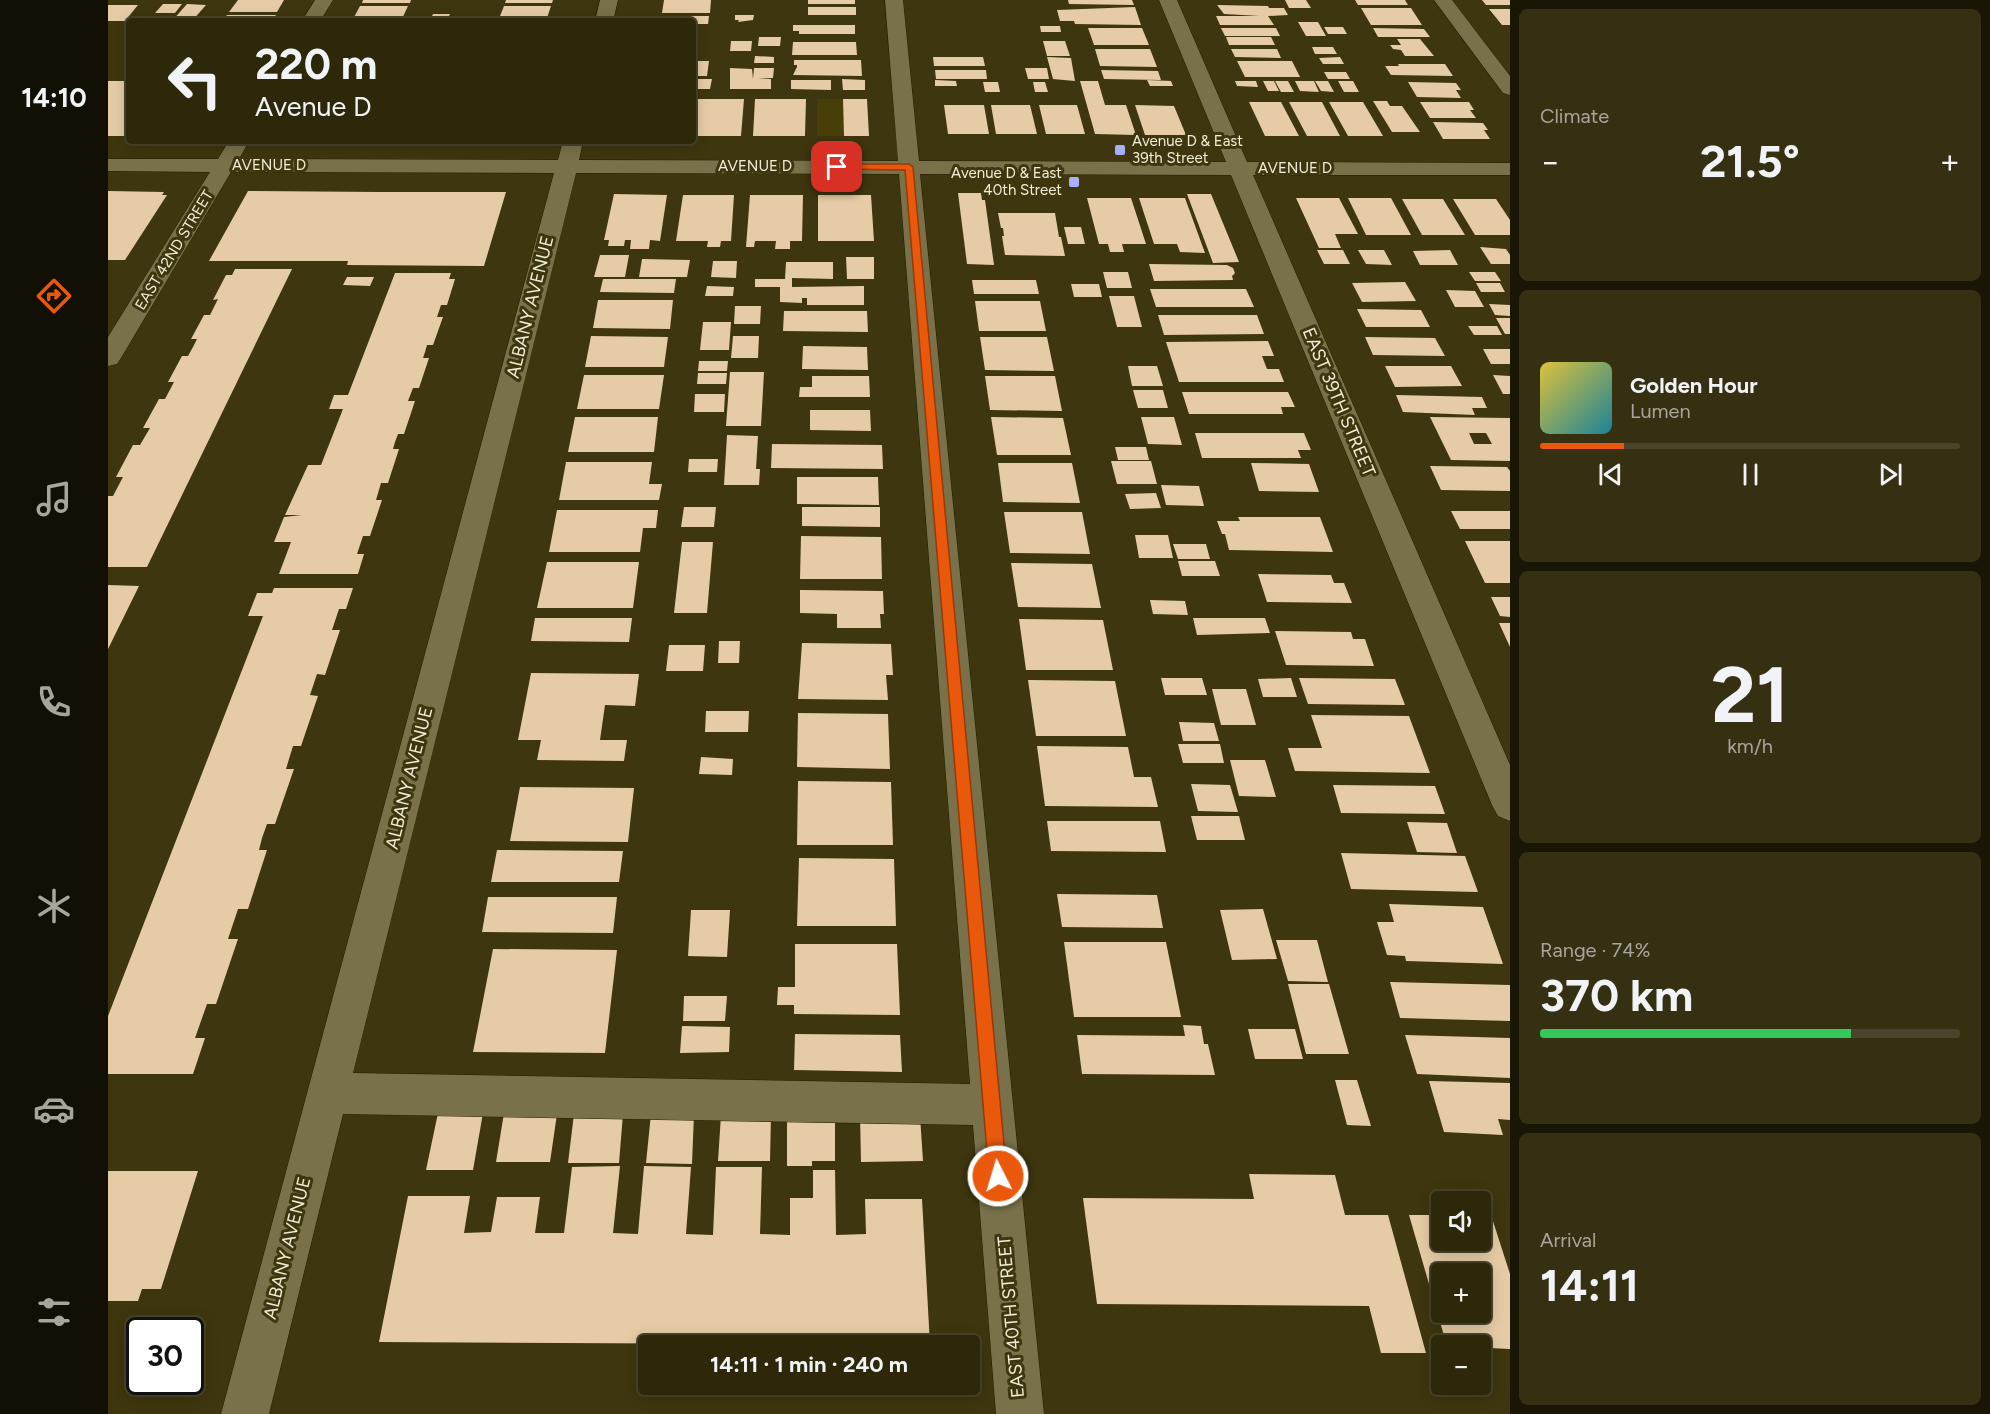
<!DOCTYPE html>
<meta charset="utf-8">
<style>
:root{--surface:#2e280a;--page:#363013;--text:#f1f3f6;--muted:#a7a69c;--line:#49442b;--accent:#ea580c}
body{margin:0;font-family:Figtree,sans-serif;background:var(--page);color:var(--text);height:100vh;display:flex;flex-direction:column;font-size:22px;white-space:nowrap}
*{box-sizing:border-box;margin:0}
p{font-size:20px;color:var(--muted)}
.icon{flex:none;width:33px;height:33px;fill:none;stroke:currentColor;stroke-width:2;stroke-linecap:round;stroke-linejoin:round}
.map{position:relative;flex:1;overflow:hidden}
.details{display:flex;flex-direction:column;gap:9px;padding:9px;background:#191606;width:480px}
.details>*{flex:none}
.banner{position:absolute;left:18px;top:18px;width:570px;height:126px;border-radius:6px;box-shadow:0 3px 15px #0003,0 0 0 2px var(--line);background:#2e280a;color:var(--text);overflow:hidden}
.fabs{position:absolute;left:1323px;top:1191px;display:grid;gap:12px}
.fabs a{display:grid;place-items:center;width:60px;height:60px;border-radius:6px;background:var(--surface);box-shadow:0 3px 15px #0003,0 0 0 2px var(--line);font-size:30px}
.speed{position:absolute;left:18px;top:1317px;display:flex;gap:12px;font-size:30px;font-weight:700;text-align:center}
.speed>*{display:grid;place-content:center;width:78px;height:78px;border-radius:50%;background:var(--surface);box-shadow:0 3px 15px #0003,0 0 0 2px var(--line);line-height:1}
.speed .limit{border:3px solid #111;border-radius:9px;background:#fff;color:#111}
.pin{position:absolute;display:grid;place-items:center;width:51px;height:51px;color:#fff;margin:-26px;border-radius:12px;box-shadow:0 3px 9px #0006}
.me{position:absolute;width:66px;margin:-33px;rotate:355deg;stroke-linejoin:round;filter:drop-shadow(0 0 4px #0008)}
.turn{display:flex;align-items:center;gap:21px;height:126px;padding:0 30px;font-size:27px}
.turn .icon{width:78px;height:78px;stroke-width:2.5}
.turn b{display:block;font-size:42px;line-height:51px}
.big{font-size:45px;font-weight:700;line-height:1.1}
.details .tile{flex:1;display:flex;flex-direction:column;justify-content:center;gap:9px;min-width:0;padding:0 21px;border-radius:9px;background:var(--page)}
.details .dial{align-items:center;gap:0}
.dial b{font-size:78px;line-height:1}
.song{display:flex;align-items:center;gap:18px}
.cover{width:72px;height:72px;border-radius:9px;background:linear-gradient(135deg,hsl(50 70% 55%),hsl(190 70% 35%))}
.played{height:6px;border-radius:3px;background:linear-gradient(90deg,var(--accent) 20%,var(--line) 20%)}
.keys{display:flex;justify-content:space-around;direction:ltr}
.heat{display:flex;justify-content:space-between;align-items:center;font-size:33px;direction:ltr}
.charge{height:9px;border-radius:4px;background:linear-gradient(90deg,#34c759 74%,var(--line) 0)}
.trip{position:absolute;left:530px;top:1335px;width:342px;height:60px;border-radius:6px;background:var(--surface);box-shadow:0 3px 15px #0003,0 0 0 2px var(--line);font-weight:700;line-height:60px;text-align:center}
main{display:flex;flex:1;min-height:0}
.dock{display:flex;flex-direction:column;width:108px;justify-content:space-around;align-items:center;background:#121004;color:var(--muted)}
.dock .icon{width:42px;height:42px}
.dock .active{color:var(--accent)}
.dock b{font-size:27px;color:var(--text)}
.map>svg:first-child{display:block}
.built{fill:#473e0a}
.building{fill:#e5cca6;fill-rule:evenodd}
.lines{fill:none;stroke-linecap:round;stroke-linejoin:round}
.minor-casing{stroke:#231d01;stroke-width:1}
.minor{fill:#797149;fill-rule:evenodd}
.route{fill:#ea580c;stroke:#983908;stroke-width:1.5}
.poi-dot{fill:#a8b0fc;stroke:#3e360e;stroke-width:2}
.labels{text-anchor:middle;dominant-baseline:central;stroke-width:6;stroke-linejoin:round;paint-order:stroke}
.far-poi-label{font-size:15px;fill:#f0edd7;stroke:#3e360e;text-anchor:start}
.far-street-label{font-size:15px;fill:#f0edd7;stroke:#3e360e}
.street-label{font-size:18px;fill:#f0edd7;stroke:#3e360e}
</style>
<main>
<nav class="dock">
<b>14:10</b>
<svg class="icon active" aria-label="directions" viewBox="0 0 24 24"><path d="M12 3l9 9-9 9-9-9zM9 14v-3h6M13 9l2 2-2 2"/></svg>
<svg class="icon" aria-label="music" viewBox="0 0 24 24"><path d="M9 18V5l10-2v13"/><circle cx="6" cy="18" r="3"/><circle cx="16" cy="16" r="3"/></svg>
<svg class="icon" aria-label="phone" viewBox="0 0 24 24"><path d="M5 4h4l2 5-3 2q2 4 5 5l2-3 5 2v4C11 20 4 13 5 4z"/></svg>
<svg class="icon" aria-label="climate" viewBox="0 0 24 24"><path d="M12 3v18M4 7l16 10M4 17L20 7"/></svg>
<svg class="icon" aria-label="car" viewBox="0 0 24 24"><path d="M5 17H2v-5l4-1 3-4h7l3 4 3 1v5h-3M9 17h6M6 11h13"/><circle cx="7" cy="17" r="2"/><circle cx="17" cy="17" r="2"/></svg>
<svg class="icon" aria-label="filters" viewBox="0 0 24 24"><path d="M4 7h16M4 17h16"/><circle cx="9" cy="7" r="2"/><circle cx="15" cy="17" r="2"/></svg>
</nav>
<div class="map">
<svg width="1402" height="1414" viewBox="0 0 1402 1414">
<rect width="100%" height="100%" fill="#3e360e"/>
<path class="built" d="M709,99h26l1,37h-27z"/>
<path class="building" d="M130,0h46l-7,12h-48z
M255,0h48l-1,3h-48z
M398,0h47l-1,3h-47z
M556,0h47l-1,13h-48z
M700,0h47v4h-47z
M960,0h64l2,5 -65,-1z
M1177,0h21l5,8h-22z
M1247,0h50l3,5h-50z
M1374,0h28v5h-24z
M55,4h19l-7,9h-20z
M79,4l19,1 -14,16h-20z
M0,5h30l-13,16h-17z
M1109,5l51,1 1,2h15l4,7 -20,1 6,9h-54l-4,-9h44l-36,-2z
M252,6h48l-7,15h-49z
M396,6h47l-5,15h-48z
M700,7h48v8h-48z
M1027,7l6,18 -66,-1 -1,-3h-14l-3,-11z
M1253,8h50l11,17h-51z
M1381,9h21v16h-8z
M325,14h17l-2,4h5l-2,3h-21z
M119,15h49l-4,6h-49z
M627,15h19l-1,5 -15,2 1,-2h-4z
M553,16h48l-1,8h-15v-3h-33z
M1190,22h20l8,14h-20z
M685,25h62v9h-56v-3h-6z
M932,26h20l1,6h-20z
M1216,27h19l4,7h-19z
M980,28h54l7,17h-55z
M1113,28h55l4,8h-55z
M1265,28l51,1 6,8h-52z
M651,37h22l-1,9h-22z
M1118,37h45l4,8h-46z
M1289,39h23l14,17h-29l-4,-6 -8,-1 -3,-4h11z
M623,41h21l-1,10h-21z
M935,41h22l5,15h-23z
M685,42h63l1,13h-65z
M1204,47h21l4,7h-22z
M987,49h55l7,18 -57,-1z
M1123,49h46l4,9 -46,-1z
M647,56l19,1v6h-20z
M825,57h50l2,9h-51z
M939,57l24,1 4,23 -22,-2z
M1232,57l4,7h-21l-4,-6z
M686,60h67l1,16 -69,-1 4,-8v-2h-3z
M585,61h16l-2,15h-14z
M1129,61h55l8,16h-55z
M1290,64h47l8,12 -62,-1 -6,-9h14z
M622,68l22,1 1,10 1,-11h20l-1,10h-15l13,1v10h-41z
M917,68h22l2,11h-21z
M827,70h51l1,9h-51z
M993,70l57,1 3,9 -57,-1z
M1216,72h22l4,7h-22z
M585,79h19l-2,10h-17z
M734,79l23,1v10h-22z
M683,80h40v10l-40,-1z
M827,80l21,1 1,5h-22z
M1039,80l24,1 2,5h-23z
M0,81h21v55h-21z
M972,81h18l7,24h21l10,30 -41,-1z
M1127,81h21l2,6 -21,-1z
M1155,81h11l5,10h-11z
M1167,81h13l6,11h-13z
M1187,81h19l5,11 -19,-1z
M1207,81h13l6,11 -13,-1z
M1230,81h15l6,11h-15z
M875,82h15l2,10h-15z
M925,82h12l3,10h-13z
M1300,82l48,1 5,7h-5l5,8 -44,-1z
M586,99h50l-3,37h-48z
M647,99h51l-1,37h-52z
M735,99h24l2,37h-25z
M1265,101h14l3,5h12l18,26h-28z
M1141,102h32l18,34h-34z
M1181,102h33l18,34h-33z
M1221,102h34l20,34h-35z
M1312,102h49l5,8h-4l6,8h-46z
M836,105h40l5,29h-41z
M883,105h39l7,29h-41z
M931,105h38l8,29h-39z
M1027,105l39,1 12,29h-41z
M1325,122l50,1 5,7h-4l6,9h-47z
M0,191l56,1 -2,3h5l-42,65h-17z
M140,191l130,1h128l-22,74 -137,-1 1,-4h-139z
M850,193h23l1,7h3l9,65 -27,-1z
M506,194l53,1 -7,46 -10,-1 -1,9h-19l1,-9h-6l-1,6h-16l1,-6h-5z
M1079,194h24l28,68 -26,1z
M575,195h51l-3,46h-10l-1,6h-13l1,-6h-32z
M642,195h53l-1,46h-12v8h-15l1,-8h-21l-1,6h-8z
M710,195h53l3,46h-56z
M979,198h44l15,46h-24l2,8h-14l-2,-8h-9z
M1031,198h46l20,55 -25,-1 -3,-8h-23z
M1188,198h43l19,36h-23l6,14h-22z
M1240,198h43l20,37h-45z
M1294,199h41l22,36h-43z
M1345,199h43l14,21v15h-35z
M890,213h57l4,24h2l4,19 -60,-1 -3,-19h2l-1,-8h-2z
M956,227h17l4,17h-17z
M1372,247l26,2 4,6v9h-19z
M1209,250h26l7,14h-26z
M1250,250h26l8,15 -26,-1z
M1342,250l8,15h-38l-7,-14z
M492,255h29l-4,22h-31z
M738,257h28v22h-27z
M534,259l48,1 -3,17h-48z
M605,261h24l-1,17 -25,-1z
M678,262h47v17l-41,-1v9l72,-1v19h-57v-7h-5v5l-22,-1v-15h-25v-8h30z
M1041,264l78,1 6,3 2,5 -3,3 1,4 -79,1z
M127,269h57l-145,298h-39v-71h5l10,-19h-7l17,-32h7l10,-17h-7l16,-29h6l9,-17h-6l14,-26h6l5,-9 4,-8h-6l13,-24h6l8,-16 -5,1 13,-25h6z
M995,272h25l4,16h-25z
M1361,272h26l6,9h-26z
M287,273h56l-2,6h6l-8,26h-6l-4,12h6l-10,28h-6l-2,7 -2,6h6l-10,30h-6l-5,13h7l-11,33h-6l-3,8 -2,7h6l-11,34h-7l-5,17h6l-12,36h-7l-6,18h7l-6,20h-79l12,-32h-17l10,-25 18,-2h-17l23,-50h13l22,-56h-14l5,-14h14z
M239,277h27l-4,9 -27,-1z
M495,279h73l-2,14 -74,-1z
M864,280h64l3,14h-65z
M1297,282l11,19 -54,1 -10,-19z
M1368,283h24l5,9h-24z
M963,284h28l3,13h-28z
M599,286l27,1 -1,9h-28z
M1042,289h96l8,18h-98z
M1338,290l29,1 9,16h-29z
M1001,296h25l8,31h-25z
M490,300h75l-3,29 -77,-1z
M867,301h65l6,30h-67z
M1381,304l21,1v11l-15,-1z
M627,306h26l-1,18h-26z
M1249,309l64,1 9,17h-64z
M676,311h83l1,21 -85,-1z
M1050,315h99l7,19 -100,1z
M1388,318h14v16h-5z
M595,322h28l-2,28h-29z
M1360,326h29l5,9h-28z
M483,336l77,1 -4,30h-79z
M625,336h26l-1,22h-27z
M872,337h67l7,34 -69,-1z
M1257,337l70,1 10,18 -72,-1z
M1160,341l6,15h-12l5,13h12l5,13h-105l-13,-40z
M695,346l64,1 1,23 -66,-1z
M1375,349h27v15h-19z
M591,361h29l-1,10h-29z
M1020,366h29l6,20h-31z
M1277,366h66l11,20 -67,1z
M622,372h34l-3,54h-35z
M590,373h29l-1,11h-29z
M476,375h80l-5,34h-82z
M1385,375l17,1v18h-7z
M704,376h57l1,21h-71l1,-10h12z
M877,376h70l7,35 -72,-1z
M1025,390h30l5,18h-30z
M1074,392h106l7,15h-14l2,7h-94z
M587,394h30l-1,18h-30z
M1288,395l86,2 5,11h-15l3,7 -72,-3z
M702,410h60l1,21 -61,-1z
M467,417h83l-4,35h-86z
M883,417l72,1 8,37h-74z
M1033,417h33l8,28 -34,-1z
M1322,417l80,1v43l-59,-1zM1361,433h17l6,11h-18z
M1087,433h109l7,17h-13l3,8h-99z
M619,435l31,1 -2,33h4l-1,16h-35z
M664,444l110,1 1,24 -112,-1z
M1007,447h31l3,13h-31z
M581,459h29l-1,13h-29z
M1003,461h40l6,23h-40z
M458,462h86l-3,22h13l-3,16h-100z
M890,463h74l8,40 -77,-1z
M1143,463l58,1 10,28 -60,-1z
M1322,466l77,1 3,4v20l-69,-1z
M689,477h81l1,28 -82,-1z
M1053,485l38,1 5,20 -38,-1z
M1048,493l5,15 -31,1 -5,-15z
M576,507h32l-2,20h-33z
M694,507h78v20l-78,-1z
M449,510h101l-2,18h-13l-3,24h-91z
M1343,511h59v18h-50z
M896,512h78l8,42 -80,-1z
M1130,517h82l13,35 -104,-2 -4,-16h-3l-5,-13h23z
M1027,535h33l5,23h-34z
M693,536l80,1 1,42h-82z
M1357,541h45v42h-25z
M574,542h31l-6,71h-33z
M1065,544h33l4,15h-32z
M1070,561h37l5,15h-38z
M439,562h92l-6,46h-96z
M903,563l81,1 9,44 -83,-1z
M1150,574l73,1 3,8h10l8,20 -85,-1z
M0,585l31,1 -31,63z
M166,588h79l-7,21h-7l-7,21h8l-15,45 -8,-1 -7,21 8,1 -17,50h-8l-4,13 -3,10h8l-19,55h-8l-5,14 -3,12h8l-19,59h-10l-10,30h10l-22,65h-9l-12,34h10l-12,36h-85v-58l155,-400h-15l9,-23h15z
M692,590l83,1 1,23h-4l1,14h-44v-14l-37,-1z
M1383,597h19v20l-10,-1z
M1042,600l35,1 3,14 -35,-1z
M427,618h97l-3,24 -98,-1z
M1085,618h72l5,15 -73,2z
M911,619l84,1 10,50h-87z
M1391,623h11v24z
M1167,631l76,1 2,7h12l9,27 -88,-1z
M611,641h21l-1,22h-21z
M694,643l89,1 2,31h-7l2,25 -90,-1z
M561,645h36l-2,26h-37z
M423,673l108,1 -4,32 -30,-1 -5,35h27l-3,21 -87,-1 4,-20h-23z
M1053,678h41l5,17h-42z
M1183,678l6,19h-34l-5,-18z
M1191,678l96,1 10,26 -97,-1z
M920,680l87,1 11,55h-90z
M1104,689h34l10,36h-35z
M598,711h43l-1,21h-43z
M690,713l90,1 2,55 -93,-2z
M1203,715l98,1 21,57 -135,-2 -7,-23h34z
M1071,722l35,1 5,18h-36z
M1070,744h42l4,19h-41z
M929,746l91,1 6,30h17l7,30 -113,-1z
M593,757l32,2 -1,16 -33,-1z
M1122,760h35l11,37 -37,-1z
M690,781l93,1 2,63h-96z
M1083,784l39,1 8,27 -40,-1z
M1225,785l102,1 10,28 -104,-1z
M412,787l114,1 -6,54 -118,-1z
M1083,816h48l6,24h-48z
M939,821h113l6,31 -115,-1z
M1299,822l40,1 10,30 -40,-1z
M389,850l126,1 -4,31h-128z
M1233,853l124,3 13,36 -127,-3z
M691,858l95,1 2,67h-99z
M949,894l100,1 6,33 -101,-1z
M380,897h129l-4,36 -131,-1z
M1281,904l94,3 20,57 -97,-3 -1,-5 -18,-1 -10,-33h17z
M1155,909l14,50 -45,1 -12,-50z
M583,910h39l-3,47 -39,-1z
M1168,940h41l11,42 -40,-1z
M956,942h102l15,75h-107z
M687,944h102l3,71 -106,-1v-9h-17l1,-18h17z
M385,949l124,1 -12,103 -132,-1z
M1282,982l120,3v36l-110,-3z
M1180,984h41l20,70h-43z
M576,996h43l-2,25h-42z
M1075,1025l18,1 3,18h4l7,31 -133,-1 -5,-39 108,1z
M574,1026l48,1 -1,25 -49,1z
M1140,1029h47l8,30h-48z
M687,1034l105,1 2,37 -108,-2z
M1297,1035l105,3v40l-93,-4z
M1227,1080h22l14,46 -24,-1z
M1321,1081l81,2v37l-12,-1 5,16 -59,-3z
M330,1113h45l-10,57h-47z
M396,1113l53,1 -7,48h-54z
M466,1114h49l-4,49h-51z
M543,1114h43l-2,50 -46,-1z
M613,1115h50l-1,46h-52z
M679,1115h48v46h-23v5h-25z
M752,1115l60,1 3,45 -62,1z
M512,1166l-7,67 25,1 6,-68 47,1 -5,67 27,1 3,-68h46l-2,67 30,1v-37h23v-28h22l1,65 30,-1 -1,-35h57l8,146 -551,-3 29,-146h62l-6,37 27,-1 6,-35h43l-5,36h29l8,-66z
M0,1171h90l-37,118h-19l-4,12h-30z
M1141,1174l86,1 10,40h43l38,138h-45l-12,-47 -272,-2 -14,-106 171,1z
M1301,1215h33v25h38v-25h11l19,59v75l-63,-3zM1334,1274h38v38h-38z"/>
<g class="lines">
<g class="minor-casing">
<path id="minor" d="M207,0h18l-13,21h-18z
M492,0h18l-5,21h-18z
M777,0h18l16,161 307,1 -67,-162h18l70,162 263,1v12h-257l257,590v56l-12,-5 -6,-11 -261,-630 -311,-1 124,1240h-48l-23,-289 -630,-11 -74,300h-48l333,-1241 -323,-1 -110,186 -4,6 -9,2v-29l102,-165 -102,-1v-12h110l11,-18h20l-10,18 319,1 5,-19h20l-4,19 319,1zM468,173l323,1 71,910 -617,-11z
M1326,0h18l58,76v19l-7,-2z"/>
</g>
<use href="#minor" class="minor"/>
</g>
<path class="route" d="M801,164l4,3 94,1009 -3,7 -6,2 -6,-2 -3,-7 -84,-1006 -68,-1 -4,-2 4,-3z"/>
<g class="poi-dot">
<rect x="1006" y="144" width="12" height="12" rx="3"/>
<rect x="960" y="176" width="12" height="12" rx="3"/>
</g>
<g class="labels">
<g class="far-poi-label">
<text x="1024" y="141">Avenue D &amp; East<tspan x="1024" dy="17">39th Street</tspan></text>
<text x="954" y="173" text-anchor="end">Avenue D &amp; East<tspan x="954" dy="17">40th Street</tspan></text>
</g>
<g class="far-street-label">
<text x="161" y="165">AVENUE D</text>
<text x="647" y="166">AVENUE D</text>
<text x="1187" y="168">AVENUE D</text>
<text transform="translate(66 250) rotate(-59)">EAST 42ND STREET</text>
</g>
<g class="street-label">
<text transform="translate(422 307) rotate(-76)">ALBANY AVENUE</text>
<text transform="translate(1231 402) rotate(67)">EAST 39TH STREET</text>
<text transform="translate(301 778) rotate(-76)">ALBANY AVENUE</text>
<text transform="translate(179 1248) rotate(-76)">ALBANY AVENUE</text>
<text transform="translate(903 1317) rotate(-95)">EAST 40TH STREET</text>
</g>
</g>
</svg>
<div class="fabs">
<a><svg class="icon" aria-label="sound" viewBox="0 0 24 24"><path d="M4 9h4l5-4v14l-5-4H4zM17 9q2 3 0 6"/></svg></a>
<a>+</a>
<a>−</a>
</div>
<div class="speed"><div class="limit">30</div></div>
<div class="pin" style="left:729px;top:167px;background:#d93025"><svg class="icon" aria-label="arrive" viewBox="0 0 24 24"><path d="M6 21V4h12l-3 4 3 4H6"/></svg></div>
<svg class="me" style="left:890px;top:1176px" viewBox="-20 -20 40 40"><circle r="17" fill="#ea580c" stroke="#fff" stroke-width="3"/><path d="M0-11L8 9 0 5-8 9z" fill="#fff"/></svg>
<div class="trip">14:11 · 1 min · 240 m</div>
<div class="banner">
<div class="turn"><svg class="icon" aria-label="left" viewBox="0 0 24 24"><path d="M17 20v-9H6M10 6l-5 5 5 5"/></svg><div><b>220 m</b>Avenue D</div></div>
</div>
</div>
<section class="details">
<div class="tile"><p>Climate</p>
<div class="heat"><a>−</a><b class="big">21.5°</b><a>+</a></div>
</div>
<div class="tile">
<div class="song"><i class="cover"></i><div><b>Golden Hour</b><p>Lumen</p></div></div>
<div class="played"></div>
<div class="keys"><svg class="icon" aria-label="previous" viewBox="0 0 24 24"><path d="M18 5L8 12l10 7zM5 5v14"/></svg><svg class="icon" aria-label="pause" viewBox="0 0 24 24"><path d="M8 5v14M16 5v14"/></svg><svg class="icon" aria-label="next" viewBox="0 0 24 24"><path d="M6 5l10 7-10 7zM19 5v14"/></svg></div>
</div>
<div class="tile dial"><b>21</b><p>km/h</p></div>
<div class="tile"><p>Range · 74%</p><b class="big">370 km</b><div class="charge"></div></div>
<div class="tile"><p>Arrival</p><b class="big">14:11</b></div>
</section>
</main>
